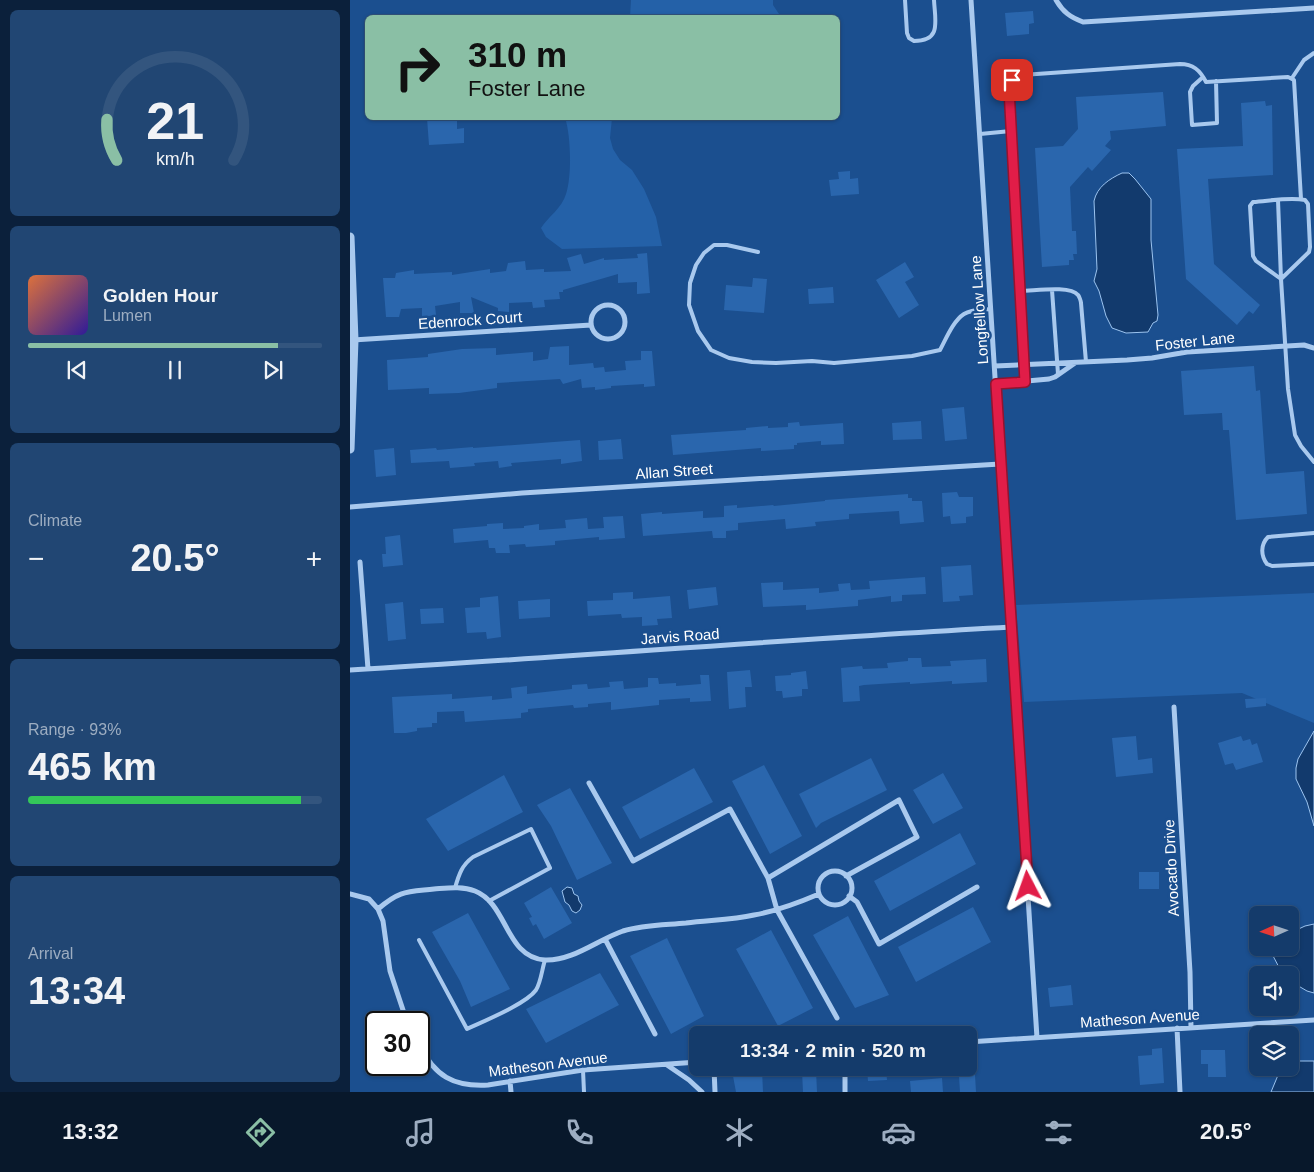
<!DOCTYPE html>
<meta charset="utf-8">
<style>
:root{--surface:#143b6b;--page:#214673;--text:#f1f3f6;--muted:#9dadc1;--line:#33557e;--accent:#8abfa5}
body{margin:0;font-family:Helvetica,sans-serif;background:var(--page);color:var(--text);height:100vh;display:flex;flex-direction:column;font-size:19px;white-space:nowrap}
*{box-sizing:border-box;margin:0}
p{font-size:16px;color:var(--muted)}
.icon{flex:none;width:28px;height:28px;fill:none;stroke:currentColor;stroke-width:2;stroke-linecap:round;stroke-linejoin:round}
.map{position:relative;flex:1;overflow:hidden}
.drawer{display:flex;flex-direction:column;gap:10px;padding:10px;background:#0b203b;width:350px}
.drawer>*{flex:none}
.banner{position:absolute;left:15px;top:15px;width:475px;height:105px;border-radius:8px;box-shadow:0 1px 4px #0004,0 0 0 1px var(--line);background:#8abfa5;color:#111;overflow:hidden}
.needle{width:32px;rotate:267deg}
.buttons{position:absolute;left:899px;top:906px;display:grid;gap:10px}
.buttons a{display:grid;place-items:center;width:50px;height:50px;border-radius:8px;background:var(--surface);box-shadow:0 1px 4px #0004,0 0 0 1px var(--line);font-size:25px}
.speed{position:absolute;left:15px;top:1011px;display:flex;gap:10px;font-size:25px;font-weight:700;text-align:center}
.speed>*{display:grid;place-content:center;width:65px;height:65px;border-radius:50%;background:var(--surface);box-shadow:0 1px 4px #0004,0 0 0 1px var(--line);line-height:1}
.speed .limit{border:2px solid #111;border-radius:8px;background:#fff;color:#111}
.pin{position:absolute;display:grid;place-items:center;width:42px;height:42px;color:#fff;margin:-21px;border-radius:10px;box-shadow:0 2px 8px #0006}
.me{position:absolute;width:55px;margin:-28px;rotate:356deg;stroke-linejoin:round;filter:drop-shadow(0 0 4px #0008)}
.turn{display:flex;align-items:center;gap:18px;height:105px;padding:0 20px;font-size:22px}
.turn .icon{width:65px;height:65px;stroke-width:2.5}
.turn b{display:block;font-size:35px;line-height:42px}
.big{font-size:38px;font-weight:600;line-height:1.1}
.drawer .tile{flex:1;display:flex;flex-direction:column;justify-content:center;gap:8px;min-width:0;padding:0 18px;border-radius:8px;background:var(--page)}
.drawer .dial{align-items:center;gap:0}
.dial svg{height:130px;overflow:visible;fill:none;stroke:var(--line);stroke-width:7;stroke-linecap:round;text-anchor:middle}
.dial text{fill:var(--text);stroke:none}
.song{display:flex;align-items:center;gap:15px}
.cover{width:60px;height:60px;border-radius:8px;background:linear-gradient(135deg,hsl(20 70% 55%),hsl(250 70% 35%))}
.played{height:5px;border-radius:2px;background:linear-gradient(90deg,var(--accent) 85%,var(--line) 85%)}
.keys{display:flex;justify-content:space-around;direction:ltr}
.heat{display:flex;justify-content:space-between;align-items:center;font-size:28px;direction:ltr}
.charge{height:8px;border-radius:4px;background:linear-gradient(90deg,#34c759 93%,var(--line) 0)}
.trip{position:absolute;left:339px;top:1026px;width:288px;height:50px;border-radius:8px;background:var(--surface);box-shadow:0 1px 4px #0004,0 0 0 1px var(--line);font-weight:600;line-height:50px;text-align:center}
.tabs{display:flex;height:80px;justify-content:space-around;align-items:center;background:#08182b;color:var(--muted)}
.tabs .icon{width:35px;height:35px}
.tabs .on{color:var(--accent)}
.tabs b{font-size:22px;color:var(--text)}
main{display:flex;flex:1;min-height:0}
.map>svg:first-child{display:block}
.green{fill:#2461a8}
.water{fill:#123a6d;stroke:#9cc4f0}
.building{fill:#2a66ad}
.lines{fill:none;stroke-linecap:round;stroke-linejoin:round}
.service{stroke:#a9c9ee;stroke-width:4}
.minor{stroke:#a9c9ee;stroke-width:5}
.tertiary{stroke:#a9c9ee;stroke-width:9}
.route-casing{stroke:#92132f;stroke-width:12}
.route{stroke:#e11d48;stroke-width:9}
.labels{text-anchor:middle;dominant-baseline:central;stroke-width:5;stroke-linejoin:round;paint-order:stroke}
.street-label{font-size:15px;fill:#fff;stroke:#1b4f8f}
</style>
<main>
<section class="drawer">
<div class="tile dial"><svg viewBox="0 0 100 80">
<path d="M14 69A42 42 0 1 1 86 69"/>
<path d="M14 69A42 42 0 0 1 8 44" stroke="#8abfa5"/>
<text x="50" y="56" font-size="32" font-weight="700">21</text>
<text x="50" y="72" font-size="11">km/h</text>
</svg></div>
<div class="tile">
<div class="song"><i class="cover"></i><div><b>Golden Hour</b><p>Lumen</p></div></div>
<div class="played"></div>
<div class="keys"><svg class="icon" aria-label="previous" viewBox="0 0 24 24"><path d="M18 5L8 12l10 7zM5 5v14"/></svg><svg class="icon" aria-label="pause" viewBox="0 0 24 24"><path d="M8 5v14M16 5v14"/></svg><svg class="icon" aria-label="next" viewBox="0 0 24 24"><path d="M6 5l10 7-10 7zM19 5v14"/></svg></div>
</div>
<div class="tile"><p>Climate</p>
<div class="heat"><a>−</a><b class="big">20.5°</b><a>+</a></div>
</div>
<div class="tile"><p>Range · 93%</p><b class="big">465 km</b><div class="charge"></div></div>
<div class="tile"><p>Arrival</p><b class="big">13:34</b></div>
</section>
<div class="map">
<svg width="964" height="1092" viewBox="0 0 964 1092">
<rect width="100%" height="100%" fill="#1b4f8f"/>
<path class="green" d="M281,0h142v5l8,12h-151z
M215,118h47l-2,20 3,11 7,11 12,10 12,19 12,28 6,29 -100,3 -16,-12 -5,-9c7,-11 21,-20 25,-34 6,-18 5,-59 -1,-76z
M964,593v130l-72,-30 -218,9 -8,-97z"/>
<path class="water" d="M772,173h7l6,6 16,20v41l7,75 -1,6 -4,2 -5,9 -22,1 -14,-5 -6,-12 -7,-25 -5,-10 3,-12 -3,-68c3,-14 15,-22 28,-28z
M964,731v95l-7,-24 -11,-23v-11l2,-9z
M217,887l5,1 2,6 4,2 1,5 3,4 -2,5 -4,3 -4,-2 -3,-6 -4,-3 -3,-11z
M964,924v69l-7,-2 -17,-10v-6h-7l-12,-23 2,-4h17v-15l15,-7z
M940,1061h24v31h-43l10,-24h9z"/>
<path class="building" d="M683,11l1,12 -5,1v10l-22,2 -2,-23z
M813,92l3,34 -56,5 1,8 -6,7 6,4 -19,21 -4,-4 -18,20 2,44h4l1,23h-4l1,6h-5v5l-27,2 -7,-119 28,-2 15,-17 -2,-32z
M915,101l1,5 6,-1 1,70 -65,4 6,85 46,41 -7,9 -4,-3 -12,14 -51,-46 -9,-130 66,-3 -2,-43z
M77,118h30v11l7,-1v15l-35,2z
M500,171v8l8,-1 1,16 -28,2 -2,-16 10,-1 -1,-7z
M297,253l3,40 -13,1v-12l-19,1v-9l-55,16v2h-4l1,7 -16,1 1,7 -12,1 -1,-6 -23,1v9l-11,-1v-3l-27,-11 3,16h-14v-11l-25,4 1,9 -14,2v-9l-21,1 -2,8h-13l-3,-39h12l1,-5 18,-3v4l38,-2v3l38,-6v4l16,-2 2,-8 17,-2 1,9 18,-1v3l27,-1 -4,-13 14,-4 3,10 20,-6v2l34,-2 -1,-4z
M555,262l9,15 -9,5 14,23 -20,13 -23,-38z
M403,278l14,1 -3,34 -40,-3 2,-25 26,2z
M483,287l1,16 -25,1 -1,-15z
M219,346v19l24,-2 1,5 10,-1 1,5 21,-2 -1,-9 16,-1v-9h11l3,35 -11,1v-3l-33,2v2l-16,2v-3l-13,1 -1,-9 -18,5 -3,-5 -63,4v5l-38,5 -30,1v-6l-41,2 -1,-30 41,-3v-3l34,-5 34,-1v7l37,-3v9l15,-2 2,-12z
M904,366l2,25 4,-1 6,84 38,-3 3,43 -71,6 -7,-90h-6l-1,-17 -38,2 -3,-44z
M614,407l3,32 -22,2 -3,-32z
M571,421l1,18 -29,1 -1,-17z
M449,422l1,4 43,-3 1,21 -23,1v-4l-24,2v2h-3v4l-33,2v-3l-88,7 -2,-20 75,-5v-2l22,-2v2l20,-1v-4z
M271,439l2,20 -24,1 -1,-19z
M230,440l2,21 -21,3v-5l-50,4 1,3 -13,2 -1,-7 -24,2 1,3 -25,2 -1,-7 -38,2 -1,-13 26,-2 1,2 36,-3v1z
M44,448l2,27 -20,2 -2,-27z
M607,492l2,5h14v19l-7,1v6l-15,1 -1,-8 -7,1 -1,-24z
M558,494v4h4v3h10l2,21 -24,2 -1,-13 -50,3v5l-34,3 1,4 -30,3 -1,-10 -47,4v7l-12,1v7h-13l-1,-7 -69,5 -2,-22 21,-2v2l41,-3v7l21,-1v-11l13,-1v3l36,-3 1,1 51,-5v-1z
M273,516l2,22 -26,2v-3l-44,4v4l-29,2 -1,-3 -16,1 1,8h-14l-1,-5h-6l-1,-8 -34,3 -1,-14 34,-3v-2l16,-1v6l21,-1v-2l15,-2v6l27,-2 -1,-8 22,-2 1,11 16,-1 -1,-11z
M50,535l3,30 -20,2 -1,-13h4l-1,-17z
M621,565l2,30 -14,1 1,5 -17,1 -2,-35z
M575,577l1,17 -24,1v6l-11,1v-6l-33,4v6l-52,4v-5l-43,2 -2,-24 22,-1v8l36,-2v5l20,-2 -1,-7 12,-1 1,7 19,-1 -1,-8z
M366,587l2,18 -29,4 -2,-19z
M283,592v7l37,-3 2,22 -15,1 1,6 -16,1v-9l-20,1 -1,-4 -33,2 -1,-15 26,-1v-7z
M148,596l3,41 -14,2 -1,-7 -19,1 -2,-25 15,-1v-9z
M200,599v18l-31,2 -1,-18z
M53,602l3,37 -18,2 -3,-37z
M93,608l1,15 -23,1 -1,-15z
M558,658h13l1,9 29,-1 -1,-5 36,-2 1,23 -35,2v-3l-42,3v-2l-46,3 -5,1 1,15 -17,1 -2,-34 21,-2 1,3 25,-1 -1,-5 21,-2z
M400,670l2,17h-7l1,20 -17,2 -2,-37z
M456,671l2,18h-6v7l-19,2 -1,-7h-6l-1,-15 16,-1v-2z
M350,675h9l2,26 -21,1v-4l-31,2v5l-48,5v-8l-23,2v3l-14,1 -1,-3 -45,4v3l-7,1v5l-56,4 -1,-11 -27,1v11h-5v4l-15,1v3l-11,2h-12l-2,-36 60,-3v5l40,-3v4l20,-2 -1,-10 16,-2v8l45,-5v-4l15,-1 1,5 22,-2 -1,-5 14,-1 1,8 24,-2v-9h10l1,6 17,-1v3l25,-2z
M916,698v8l-20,2 -1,-9z
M786,736l2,24 14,-2 1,15 -37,4 -4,-39z
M891,736l2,5 7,-2 2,6 5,-2 6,19 -27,8 -3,-7 -8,2 -7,-22z
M521,758l16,32 -66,33 -5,5 -17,-34z
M414,765l38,71 -32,18 -38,-73z
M344,768l19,34 -73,37 -18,-32z
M593,773l20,35 -30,16 -20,-34z
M154,775l19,37 -75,39 -22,-32z
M220,788l42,75 -35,17 -26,-54 -14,-21z
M610,833l16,31 -86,47 -16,-30z
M789,872h20v17h-20z
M201,887l21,36 -28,16 -8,-15 -3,2 -4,-8 3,-1 -8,-14z
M623,907l18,35 -75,40 -18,-35z
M118,913l42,76 -39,18 -11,-26 -28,-49z
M498,916l41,79 -34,13 -42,-73z
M421,930l42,78 -35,18 -42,-77z
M317,938l37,78 -33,18 -41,-78z
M250,973l19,32 -73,38 -20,-34z
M721,985l2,20 -23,2 -2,-19z
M812,1048l2,35 -24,2 -2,-29 14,-1v-6z
M851,1050h24l1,27h-18v-13h-7z
M536,1068l1,12 -19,1 -1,-12z
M389,1070h23l1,22h-27l-3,-16h6z
M466,1070l1,22h-14l-1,-21z
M625,1075l1,17h-16l-1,-16z
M592,1078l1,14h-32l-1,-11z"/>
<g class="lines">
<path class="service" d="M555,0l2,33 2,5 5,3c28,0 21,-20 20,-41
M853,77l-10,9 -3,6 2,33 25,-2 -1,-42
M942,78l12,-18 10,-7
M630,134l31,-3
M928,200l3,79 28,-27 1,-5 -2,-43 -3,-4c-16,-3 -36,1 -52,2l-3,4 3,50 3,5 25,18 7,110 7,46 6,11 13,16
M408,252l-31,-7h-13l-10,8 -8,12 -6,18 -1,22 9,26 13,19 18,8 23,4 24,1 36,-2 22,2 78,-7 28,-6c6,-11 13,-29 24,-36 8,-5 19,-4 27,-5
M702,290l6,84
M671,291c13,0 49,-6 57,4 1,1 3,6 3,8l5,59
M675,381l-16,-292c1,-9 5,-11 13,-14l158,-11c13,0 20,6 26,18l82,-5 6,3 7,119
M964,533l-46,4c-8,8 -7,19 -1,27l5,2 42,-2
M105,888c4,-14 7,-23 18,-31l58,-28 19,39 -61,33
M69,940l48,89c17,-8 59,-25 69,-39 5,-8 6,-21 9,-30
M233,1070l1,22"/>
<path class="minor" d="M621,0l66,1038
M706,0c7,12 14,17 27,22l231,-14
M241 322a17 17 0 1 1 34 0a17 17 0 1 1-34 0Z
M3,340l238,-15
M645,366l132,-6 25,-2 35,-6 117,-7 10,3
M646,384l53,-5 6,-2 20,-14
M0,507l172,-14 478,-29
M10,562l8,107
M0,670c221,-13 441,-31 661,-43
M824,707l16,265 1,56
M239,783l44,78 97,-52 38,69 9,32 60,108
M468 888a17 17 0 1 1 34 0a17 17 0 1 1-34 0Z
M418,878l131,-78 18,37 -71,39
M0,894l19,5 9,10 5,12 7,50 17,51
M499,896l8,6 22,42 98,-57
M28,909c22,-19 29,-17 56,-20 14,-1 28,-3 41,2 33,13 30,66 70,69 28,1 52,-20 78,-29 20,-6 43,-6 63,-8 23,-3 46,-3 68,-8 23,-4 44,-12 65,-21
M255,939l50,95
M827,1028l3,64
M618,1042l346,-22
M69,1045c16,31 34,42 69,40l95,-15 115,-8
M317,1065l22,15 13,12
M364,1068l1,24
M495,1068v24
M160,1081l1,11"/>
<path class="tertiary" d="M0,237l4,103 -4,109"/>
</g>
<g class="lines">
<g class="route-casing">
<path id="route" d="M662,80l-3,9 16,293 -29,2 32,502"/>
</g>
<use href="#route" class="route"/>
</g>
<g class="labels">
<g class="street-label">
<text transform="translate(629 310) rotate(-94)">Longfellow Lane</text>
<text transform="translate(120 320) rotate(-4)">Edenrock Court</text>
<text transform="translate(845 341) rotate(-6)">Foster Lane</text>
<text transform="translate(324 471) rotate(-4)">Allan Street</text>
<text transform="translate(330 636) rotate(-4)">Jarvis Road</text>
<text transform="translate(821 868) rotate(-93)">Avocado Drive</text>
<text transform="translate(790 1018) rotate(-4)">Matheson Avenue</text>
<text transform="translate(198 1064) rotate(-7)">Matheson Avenue</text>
</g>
</g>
</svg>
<div class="buttons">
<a><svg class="needle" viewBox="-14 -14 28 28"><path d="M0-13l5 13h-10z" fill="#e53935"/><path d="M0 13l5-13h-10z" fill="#9dadc1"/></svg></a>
<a><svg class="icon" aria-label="sound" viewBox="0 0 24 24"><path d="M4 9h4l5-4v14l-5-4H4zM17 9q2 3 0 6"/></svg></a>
<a><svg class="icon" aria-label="layers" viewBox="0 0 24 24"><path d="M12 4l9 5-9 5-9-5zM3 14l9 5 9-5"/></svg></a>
</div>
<div class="speed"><div class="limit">30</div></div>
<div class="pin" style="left:662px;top:80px;background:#d93025"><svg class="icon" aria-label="arrive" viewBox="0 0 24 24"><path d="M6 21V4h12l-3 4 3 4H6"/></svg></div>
<svg class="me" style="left:678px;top:886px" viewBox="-20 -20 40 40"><path d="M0-17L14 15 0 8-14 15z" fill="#e11d48" stroke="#fff" stroke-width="4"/></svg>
<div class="trip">13:34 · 2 min · 520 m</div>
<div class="banner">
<div class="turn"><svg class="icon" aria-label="right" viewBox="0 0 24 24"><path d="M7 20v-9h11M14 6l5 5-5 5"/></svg><div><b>310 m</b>Foster Lane</div></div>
</div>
</div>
</main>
<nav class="tabs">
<b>13:32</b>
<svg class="icon on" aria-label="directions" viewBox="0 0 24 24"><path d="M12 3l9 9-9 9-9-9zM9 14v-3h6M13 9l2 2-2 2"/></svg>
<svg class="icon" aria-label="music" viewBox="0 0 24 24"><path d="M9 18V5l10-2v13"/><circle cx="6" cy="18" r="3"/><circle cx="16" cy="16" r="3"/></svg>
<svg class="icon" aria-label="phone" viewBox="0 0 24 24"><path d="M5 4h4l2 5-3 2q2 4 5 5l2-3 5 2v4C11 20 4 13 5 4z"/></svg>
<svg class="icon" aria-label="climate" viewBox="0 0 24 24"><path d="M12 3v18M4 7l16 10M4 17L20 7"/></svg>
<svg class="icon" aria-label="car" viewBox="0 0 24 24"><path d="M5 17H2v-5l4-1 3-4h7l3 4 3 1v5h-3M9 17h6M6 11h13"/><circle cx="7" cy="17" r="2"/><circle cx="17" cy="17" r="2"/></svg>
<svg class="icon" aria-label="filters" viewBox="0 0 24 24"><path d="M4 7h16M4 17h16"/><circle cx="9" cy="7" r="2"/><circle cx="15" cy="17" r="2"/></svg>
<b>20.5°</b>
</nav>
